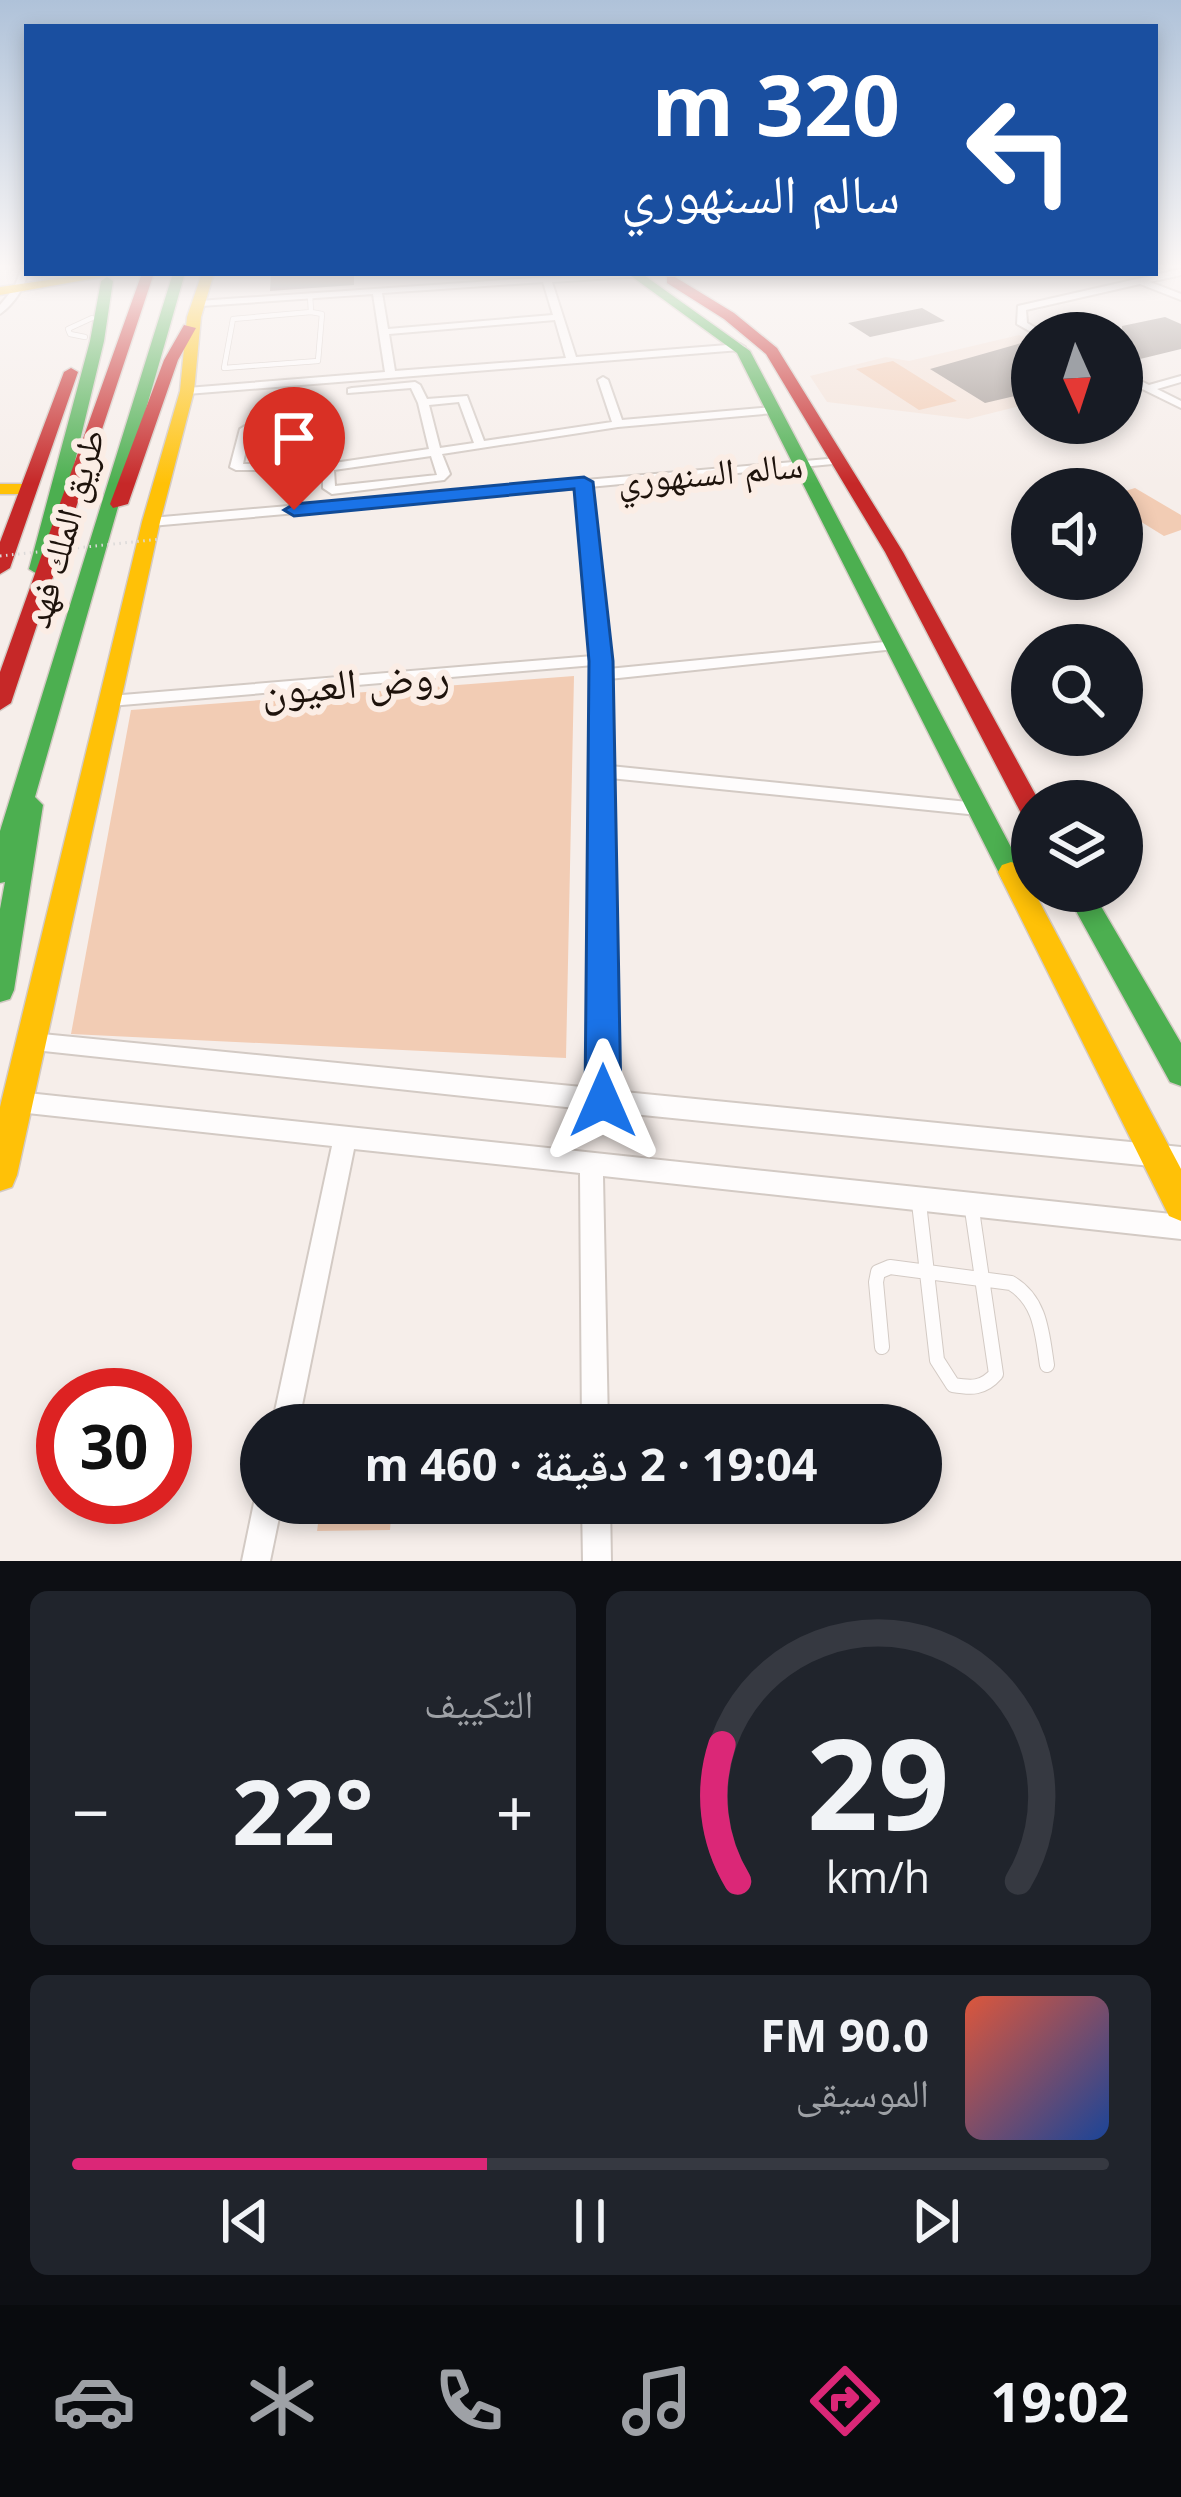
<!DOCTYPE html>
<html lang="ar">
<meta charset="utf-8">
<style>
:root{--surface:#171b24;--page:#20242c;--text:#f1f3f6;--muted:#9ea1a6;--line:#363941;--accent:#db2777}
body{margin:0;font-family:"Open Sans","Noto Naskh Arabic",sans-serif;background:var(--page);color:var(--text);direction:rtl;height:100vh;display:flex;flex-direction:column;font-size:45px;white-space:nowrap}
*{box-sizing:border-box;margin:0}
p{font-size:39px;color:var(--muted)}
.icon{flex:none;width:66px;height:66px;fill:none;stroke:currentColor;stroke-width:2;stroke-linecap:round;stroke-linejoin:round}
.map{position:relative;height:1561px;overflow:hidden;direction:ltr}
.side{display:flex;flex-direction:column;gap:30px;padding:30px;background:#0d0f14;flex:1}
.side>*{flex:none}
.banner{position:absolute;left:24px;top:24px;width:1134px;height:252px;border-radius:0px;box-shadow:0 6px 18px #0003;direction:rtl;background:#1a4fa0;color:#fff;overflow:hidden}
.needle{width:78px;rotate:177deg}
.controls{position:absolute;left:1011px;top:312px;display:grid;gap:24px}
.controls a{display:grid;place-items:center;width:132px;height:132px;border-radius:50%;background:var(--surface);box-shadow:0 6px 18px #0003;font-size:60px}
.speed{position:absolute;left:36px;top:1368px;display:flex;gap:24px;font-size:60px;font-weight:700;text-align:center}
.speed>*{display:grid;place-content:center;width:156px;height:156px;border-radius:50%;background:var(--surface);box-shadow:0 6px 18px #0003;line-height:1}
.speed .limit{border:18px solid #d22;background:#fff;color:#111}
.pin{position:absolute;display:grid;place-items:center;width:102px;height:102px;color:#fff;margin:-123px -51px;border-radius:50% 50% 50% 0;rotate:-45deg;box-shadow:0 0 12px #0007}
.pin .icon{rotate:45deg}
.me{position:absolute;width:132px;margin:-66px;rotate:0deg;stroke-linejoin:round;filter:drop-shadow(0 0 9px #0008)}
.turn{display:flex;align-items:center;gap:42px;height:252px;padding:0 60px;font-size:54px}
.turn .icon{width:156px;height:156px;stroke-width:2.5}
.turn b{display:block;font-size:84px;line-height:102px}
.big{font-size:90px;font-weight:700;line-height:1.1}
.side .card{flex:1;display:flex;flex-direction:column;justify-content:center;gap:18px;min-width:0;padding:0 42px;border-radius:18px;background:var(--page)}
.side .dial{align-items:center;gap:0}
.dial svg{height:312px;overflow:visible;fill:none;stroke:var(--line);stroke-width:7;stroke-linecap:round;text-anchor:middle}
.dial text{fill:var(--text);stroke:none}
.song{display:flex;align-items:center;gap:36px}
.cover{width:144px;height:144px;border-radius:18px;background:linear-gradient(135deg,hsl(10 70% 55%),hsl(220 70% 35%))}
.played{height:12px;border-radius:6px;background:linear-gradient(90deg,var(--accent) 40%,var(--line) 40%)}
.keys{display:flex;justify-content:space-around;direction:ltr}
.heat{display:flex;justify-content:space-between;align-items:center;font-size:66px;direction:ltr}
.side .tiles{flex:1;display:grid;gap:30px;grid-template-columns:1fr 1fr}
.card:last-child{grid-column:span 2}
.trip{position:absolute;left:240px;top:1404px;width:702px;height:120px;border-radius:60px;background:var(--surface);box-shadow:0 6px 18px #0003;font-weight:700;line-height:120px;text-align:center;direction:rtl}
.tabs{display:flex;height:192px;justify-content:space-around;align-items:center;background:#090b0e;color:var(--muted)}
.tabs .icon{width:84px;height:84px}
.tabs .active{color:var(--accent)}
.tabs b{font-size:54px;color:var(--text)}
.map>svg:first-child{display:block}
.built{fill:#f4e3d9}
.green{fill:#f2ccb4}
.building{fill:#a59c97}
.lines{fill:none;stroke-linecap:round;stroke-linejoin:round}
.lane-far1-casing{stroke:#d3cac4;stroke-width:6}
.lane-casing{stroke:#d3cac4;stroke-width:16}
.street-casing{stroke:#d3cac4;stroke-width:4}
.fast-casing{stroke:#d3cac4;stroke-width:3}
.slow-casing{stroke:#d3cac4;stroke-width:3}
.jam-casing{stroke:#d3cac4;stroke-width:3}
.lane-far1{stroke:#fefcfc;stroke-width:4.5}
.lane{stroke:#fefcfc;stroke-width:14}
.street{fill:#fefcfc;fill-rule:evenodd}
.fast{fill:#4caf50;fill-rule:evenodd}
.slow{fill:#ffc107;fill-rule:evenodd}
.jam{fill:#c62828;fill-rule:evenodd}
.path-bridge{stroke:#dcdad9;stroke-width:3;stroke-dasharray:1.5 4.5;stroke-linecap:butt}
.route{fill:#1a73e8;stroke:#114b97;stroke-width:3}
.labels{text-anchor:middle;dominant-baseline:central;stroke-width:12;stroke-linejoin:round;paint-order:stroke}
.far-street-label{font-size:36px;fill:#1e130c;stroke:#fbede5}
.street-label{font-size:42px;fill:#1e130c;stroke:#fbede5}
</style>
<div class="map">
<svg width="1181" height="1561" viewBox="0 0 1181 1561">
<rect width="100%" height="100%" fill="#f6eeea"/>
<path class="built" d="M1019,335l13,6v62l-64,16 -141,-17 -17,-26 76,-19 23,4z"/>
<path class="green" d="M893,361l64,40 -38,9 -63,-41z
M1135,488l46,27v15l-17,6 -42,-26v-18z
M574,676l-8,382 -495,-24 60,-324z
M321,1503h71l-2,27 -73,1z"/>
<path class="building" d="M271,273h83v12l-84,6z
M922,308l23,13 -75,16 -22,-14z
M1165,317l16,7v25l-45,11 -14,-7v-27z
M1032,340v52l-47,11 -55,-34z"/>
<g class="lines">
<g class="lane-far1-casing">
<path id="lane-far1" d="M310,296l1,16
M311,312l11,2 -4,47 -94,7 9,-49z
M85,337l-15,-3 -2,-5 24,-11"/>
</g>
<g class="lane-casing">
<path id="lane" d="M919,1203l18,157 16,25c18,3 30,4 43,-11l-24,-164
M882,1347l-6,-65 2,-10 12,-5 121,16c30,18 31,50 36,82"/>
</g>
<g class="street-casing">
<path id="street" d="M23,265h4c2,18 -12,38 -27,49v-9l14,-17z
M1181,269v6l-31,7 31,12v6l-41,-16 -114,26 1,13 18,10h-12l-16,-9 1,-18z
M607,273h42l-4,3 -93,6 24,75 164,-13 5,3 -5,3 -553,44 -5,-3 5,-3 198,-16 -12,-78 -172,12 -3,-1v-4zM543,282l10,33 -165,14 -6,-36zM555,320l11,38 -171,13 -6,-37z
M1122,372l27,13 32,-9v6l-24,7 24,12v7l-59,-29z
M603,377l5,3 14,40 152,-13 5,3 -5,3 -156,14 -176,27 8,20 -6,6 -112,14 -9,-6v-18h-87l-6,-3 10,-38 5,-3 5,3 -7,35h37l3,-36 5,-3 5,3 -1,36h31l-1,-39 5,-3 5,3 2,38 95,-14 -11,-46 -7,-15 -63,5v-4l4,-1 63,-6 5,3 7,14 40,-3 17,45 128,-19 -14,-42zM459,402l15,41 -34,5 -11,-43zM431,456l6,19 -102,11 -1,-16z
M839,458l6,3 -2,2 -254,24 19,182 287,-28 7,4 -7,4 -286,30 1,87 368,37 6,2 2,4 -2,4 -6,2 -368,-37 4,313 567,56v22l-578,-58 -578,-62 -3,-7 3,-7 7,-2 560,55 2,-423 -484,41 -8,-5 8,-5 483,-40 -15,-168 -427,38 -6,-4 6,-4z
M18,1092l1163,123v24l-578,-63 5,249h-26l-2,-252 -226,-24 -56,276h-26l60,-279 -314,-34 -8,-3 -3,-7 3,-7z
M261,1492v11h21l-12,58h-28l12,-58z
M582,1503h28l1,58h-28z"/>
</g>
<g class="fast-casing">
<path id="fast" d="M173,273h12l-150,524 8,8 -29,185 -4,9 -10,3v-93l5,-27 -5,1v-52z
M627,273h14l109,78 274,521 -4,7h-18l-265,-526z
M107,277l6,4 -9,60 -55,228 -10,6 -10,-6 61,-228 11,-60z
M1065,891h27l89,152v43l-11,-4z"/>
</g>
<g class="slow-casing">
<path id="slow" d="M96,273l17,2 -113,20v-8z
M202,273h12l-13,44 -7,74 -34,131 -143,653 -5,12 -12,4v-84l142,-585 38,-131 7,-74z
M0,484h26l9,5 -9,5h-26z
M1011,862l9,3 161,304v52l-12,-5 -171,-344 4,-7z"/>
</g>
<g class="jam-casing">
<path id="jam" d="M142,273h12l-143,430 -11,7v-38z
M667,277h8l59,36 43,35 126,204 136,249h-7v19l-9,-3 -138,-265 -119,-198 -42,-35 -57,-36z
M184,325l12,3 -18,32 -50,144 -15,4 -3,-4 54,-144z
M71,368l7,4 -68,196 -10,6v-32l64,-170z"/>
</g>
<use href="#lane-far1" class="lane-far1"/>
<use href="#lane" class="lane"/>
<use href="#street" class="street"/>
<use href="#fast" class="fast"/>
<use href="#slow" class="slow"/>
<use href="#jam" class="jam"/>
<path class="path-bridge" d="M0,556l161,-17"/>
</g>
<linearGradient id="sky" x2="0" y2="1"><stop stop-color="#afc2d9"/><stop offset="0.55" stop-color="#fbf7f6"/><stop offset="1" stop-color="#fbf7f6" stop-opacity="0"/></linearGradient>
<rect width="1181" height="484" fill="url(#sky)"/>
<path class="route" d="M584,477l9,5 20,179 8,440 -5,12 -13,5 -12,-5 -6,-12 4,-440 -15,-172 -280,27 -10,-6 10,-6z"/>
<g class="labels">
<g class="far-street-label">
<text transform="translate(710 472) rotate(-5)">سالم السنهوري</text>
<text transform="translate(64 528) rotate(-74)">طريق الملك فهد</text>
</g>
<g class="street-label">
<text transform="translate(355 681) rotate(-5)">روض العيون</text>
</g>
</g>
</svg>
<div class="controls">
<a><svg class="needle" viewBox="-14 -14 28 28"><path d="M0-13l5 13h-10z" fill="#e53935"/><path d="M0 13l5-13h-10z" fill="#9ea1a6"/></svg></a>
<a><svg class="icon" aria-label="sound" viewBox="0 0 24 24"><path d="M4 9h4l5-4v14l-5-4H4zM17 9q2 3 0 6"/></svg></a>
<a><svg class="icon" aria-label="search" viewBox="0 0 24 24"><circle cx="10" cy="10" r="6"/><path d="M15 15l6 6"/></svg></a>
<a><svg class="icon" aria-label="layers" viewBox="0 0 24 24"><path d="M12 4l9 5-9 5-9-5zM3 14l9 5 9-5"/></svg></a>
</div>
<div class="speed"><div class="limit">30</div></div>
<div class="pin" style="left:294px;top:510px;background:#d93025"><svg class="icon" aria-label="arrive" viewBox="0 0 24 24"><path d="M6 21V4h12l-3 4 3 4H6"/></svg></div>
<svg class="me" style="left:603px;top:1101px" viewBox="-20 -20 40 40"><path d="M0-17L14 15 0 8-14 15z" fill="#1a73e8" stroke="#fff" stroke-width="4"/></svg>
<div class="trip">19:04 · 2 دقيقة · 460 m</div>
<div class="banner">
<div class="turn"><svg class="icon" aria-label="left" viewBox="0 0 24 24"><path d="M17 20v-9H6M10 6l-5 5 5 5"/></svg><div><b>320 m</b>سالم السنهوري</div></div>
</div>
</div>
<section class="side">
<div class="tiles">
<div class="card dial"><svg viewBox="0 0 100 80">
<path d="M14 69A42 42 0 1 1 86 69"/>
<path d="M14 69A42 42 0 0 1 10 34" stroke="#db2777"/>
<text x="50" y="56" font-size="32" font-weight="700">29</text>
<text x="50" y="72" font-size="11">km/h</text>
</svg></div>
<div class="card"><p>التكييف</p>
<div class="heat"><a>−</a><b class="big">22°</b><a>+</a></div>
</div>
<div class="card">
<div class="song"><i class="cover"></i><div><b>90.0 FM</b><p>الموسيقى</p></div></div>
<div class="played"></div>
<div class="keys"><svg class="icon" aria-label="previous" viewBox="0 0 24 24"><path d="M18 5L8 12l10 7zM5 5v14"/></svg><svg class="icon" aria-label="pause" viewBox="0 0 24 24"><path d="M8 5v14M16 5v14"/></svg><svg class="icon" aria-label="next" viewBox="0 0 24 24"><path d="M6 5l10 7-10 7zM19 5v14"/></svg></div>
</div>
</div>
</section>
<nav class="tabs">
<b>19:02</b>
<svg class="icon active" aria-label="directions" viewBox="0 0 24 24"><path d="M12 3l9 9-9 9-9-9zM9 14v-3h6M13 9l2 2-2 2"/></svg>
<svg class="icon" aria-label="music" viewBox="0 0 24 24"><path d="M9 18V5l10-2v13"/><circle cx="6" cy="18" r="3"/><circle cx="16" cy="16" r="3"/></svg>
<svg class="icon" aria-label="phone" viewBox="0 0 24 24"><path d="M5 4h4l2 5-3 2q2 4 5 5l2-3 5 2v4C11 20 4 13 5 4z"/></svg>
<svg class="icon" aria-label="climate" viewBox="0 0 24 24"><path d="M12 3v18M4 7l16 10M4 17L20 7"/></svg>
<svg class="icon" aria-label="car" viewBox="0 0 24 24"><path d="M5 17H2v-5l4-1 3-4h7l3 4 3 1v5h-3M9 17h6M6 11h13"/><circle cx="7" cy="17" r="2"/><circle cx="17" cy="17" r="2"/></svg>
</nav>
